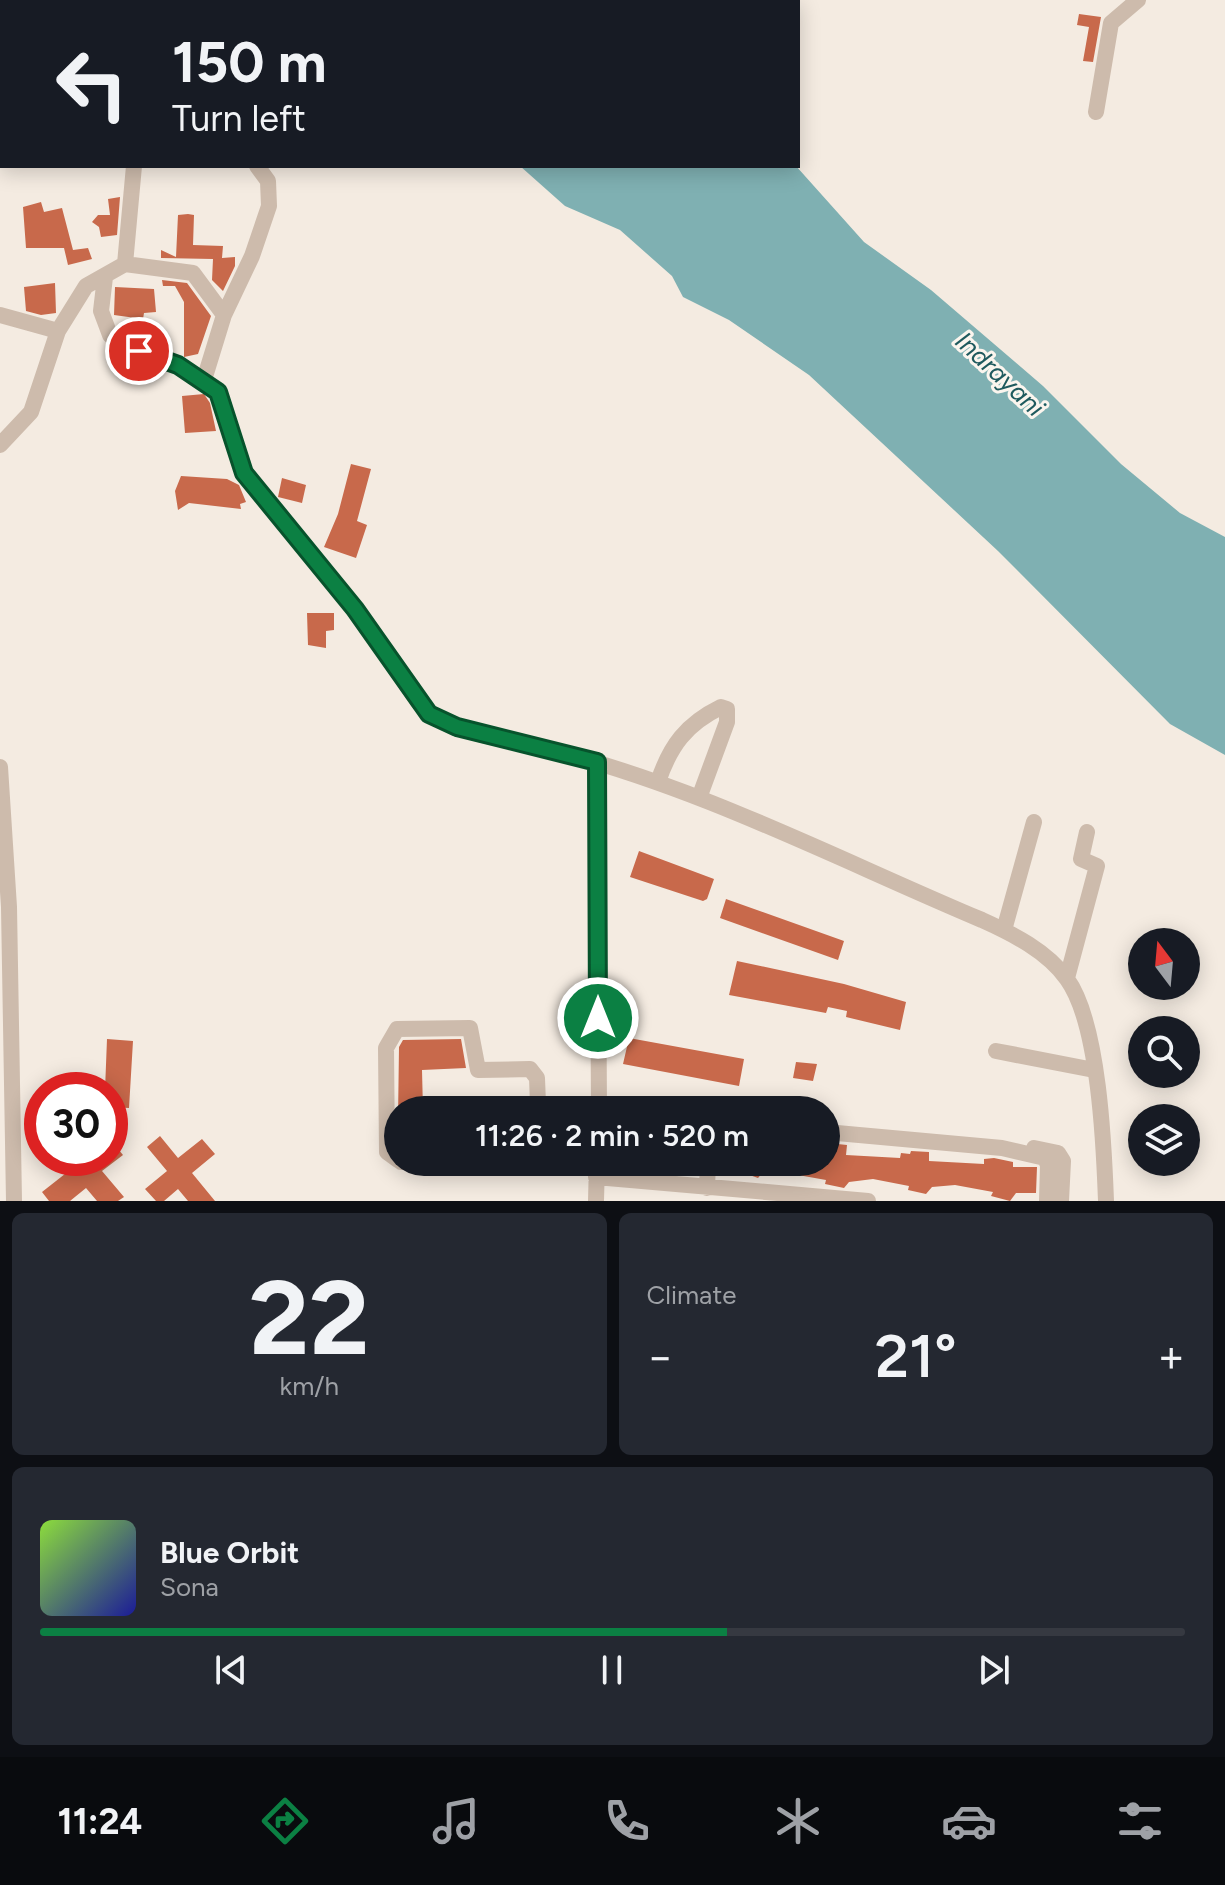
<!DOCTYPE html>
<meta charset="utf-8">
<style>
:root{--surface:#171b24;--page:#242831;--text:#f1f3f6;--muted:#9ea1a6;--line:#363941;--accent:#0b8043}
body{margin:0;font-family:Figtree,sans-serif;background:var(--page);color:var(--text);height:100vh;display:flex;flex-direction:column;font-size:30px;white-space:nowrap}
*{box-sizing:border-box;margin:0}
p{font-size:26px;color:var(--muted)}
.icon{flex:none;width:44px;height:44px;fill:none;stroke:currentColor;stroke-width:2;stroke-linecap:round;stroke-linejoin:round}
.map{position:relative;height:1201px;overflow:hidden}
.sheet{display:flex;flex-direction:column;gap:12px;padding:12px;background:#0d0f14;flex:1}
.sheet>*{flex:none}
.guide{position:absolute;left:0px;top:0px;width:800px;height:168px;box-shadow:0 4px 20px #0003;background:#171b24;color:var(--text);overflow:hidden}
.needle{width:52px;rotate:344deg}
.buttons{position:absolute;left:1128px;top:928px;display:grid;gap:16px}
.buttons a{display:grid;place-items:center;width:72px;height:72px;border-radius:50%;background:var(--surface);box-shadow:0 4px 20px #0003;font-size:40px}
.speed{position:absolute;left:24px;top:1072px;display:flex;gap:16px;font-size:40px;font-weight:700;text-align:center}
.speed>*{display:grid;place-content:center;width:104px;height:104px;border-radius:50%;background:var(--surface);box-shadow:0 4px 20px #0003;line-height:1}
.speed .limit{border:12px solid #d22;background:#fff;color:#111}
.pin{position:absolute;display:grid;place-items:center;width:68px;height:68px;color:#fff;margin:-34px;border:4px solid #fff;border-radius:50%;box-shadow:0 2px 8px #0007}
.me{position:absolute;width:88px;margin:-44px;rotate:0deg;stroke-linejoin:round;filter:drop-shadow(0 0 6px #0008)}
.turn{display:flex;align-items:center;gap:28px;height:168px;padding:0 40px;font-size:36px}
.turn .icon{width:104px;height:104px;stroke-width:2.5}
.turn b{display:block;font-size:56px;line-height:68px}
.big{font-size:60px;font-weight:600;line-height:1.1}
.sheet .card{flex:1;display:flex;flex-direction:column;justify-content:center;gap:12px;min-width:0;padding:0 28px;border-radius:12px;background:var(--page)}
.sheet .dial{align-items:center;gap:0}
.dial b{font-size:104px;line-height:1}
.song{display:flex;align-items:center;gap:24px}
.cover{width:96px;height:96px;border-radius:12px;background:linear-gradient(135deg,hsl(90 70% 55%),hsl(240 70% 35%))}
.played{height:8px;border-radius:4px;background:linear-gradient(90deg,var(--accent) 60%,var(--line) 60%)}
.keys{display:flex;justify-content:space-around;direction:ltr}
.heat{display:flex;justify-content:space-between;align-items:center;font-size:44px;direction:ltr}
.sheet .tiles{flex:1;display:grid;gap:12px;grid-template-columns:1fr 1fr}
.card:last-child{grid-column:span 2}
.trip{position:absolute;left:384px;top:1096px;width:456px;height:80px;border-radius:40px;background:var(--surface);box-shadow:0 4px 20px #0003;font-weight:600;line-height:80px;text-align:center}
.tabs{display:flex;height:128px;justify-content:space-around;align-items:center;background:#090b0e;color:var(--muted)}
.tabs .icon{width:56px;height:56px}
.tabs .current{color:var(--accent)}
.tabs b{font-size:36px;color:var(--text)}
.map>svg:first-child{display:block}
.water{fill:#7fb0b2}
.building{fill:#c8694b}
.lines{fill:none;stroke-linecap:round;stroke-linejoin:round}
.minor{stroke:#cdbbac;stroke-width:16}
.route-casing{stroke:#07532c;stroke-width:20}
.route{stroke:#0b8043;stroke-width:14}
.labels{text-anchor:middle;dominant-baseline:central;stroke-width:6;stroke-linejoin:round;paint-order:stroke}
.water-label{font-size:26px;font-style:italic;fill:#1f5a5e;stroke:#fbf5ee}
</style>
<div class="map">
<svg width="1225" height="1201" viewBox="0 0 1225 1201">
<rect width="100%" height="100%" fill="#f4ebe1"/>
<path class="water" d="M193,0h404l3,2h-405z
M520,166h276l68,76 67,48 112,96 78,78 59,49 45,24v218l-55,-31 -172,-173 -189,-176 -80,-55 -46,-23 -11,-21 -52,-46 -55,-24z"/>
<path class="building" d="M1079,14l22,3 -8,45 -10,-1 6,-34 -12,-2z
M120,197l-3,38 -16,2 -2,-10 -7,-5 6,-7h12l-2,-16z
M41,202l3,10 18,-4 11,42 15,-2 4,11 -24,6 -4,-17h-38l-3,-41z
M188,214l6,1 -1,30 30,1 -1,12 13,-1v9l-12,25 -11,-11 1,-21 -52,-1v-8l15,7 2,-42z
M162,280l25,3 24,33 -13,38 -14,3v-55l-9,-16h-12z
M55,283l1,30 -15,2 -15,-4 -2,-24z
M115,287l39,2 2,23 -12,1 -1,6 -29,-4z
M204,394l6,9 6,28 -31,2 -3,-37z
M351,464l20,5 -14,52 10,4 -11,33 -32,-11 14,-33z
M181,476l46,3 12,6 7,17 -6,2 1,5 -52,-6 -11,7 -3,-19z
M282,478l24,7 -4,18 -24,-6z
M307,613h27v17l-8,1v17l-18,-3z
M639,851l75,28 -7,20 -4,2 -73,-24z
M726,899l118,42 -6,19 -118,-42z
M737,961l107,23 62,18 -6,28 -54,-13 1,-6 -19,-4 -2,6 -97,-18z
M629,1038l115,21 -5,27 -116,-22z
M107,1039l26,2 -4,67 -19,-1v-17h-5z
M461,1039l5,29 -44,2 1,40h-25v9l1,-72 4,-7z
M796,1062l21,2 -4,17 -20,-3z
M160,1136l18,22 24,-19 13,15 -23,19 23,28h-27l-10,-12 -14,12h-8l-11,-12 22,-18 -20,-24z
M110,1139l13,16 -21,16 22,26 -6,4h-21l-11,-13 -16,13h-21l-7,-9 28,-22 -10,-12h50z
M828,1143l19,2 -1,10 54,3 1,-5 9,1 1,-3 18,1v9l55,3v-5l10,-1 19,4v5h24l-1,26h-20l-6,8 -19,-5 2,-4 -38,-7 -23,2 -6,7 -18,-4 1,-4 -36,-7 -24,3 -5,6 -19,-4 1,-4 -28,-5 1,-4h-35l-6,7 -34,-12v-4h102z
M631,1162h44l-8,10 -36,-6z"/>
<g class="lines">
<path class="minor" d="M1096,112l15,-89 27,-23
M257,166l11,15 1,25 -17,50 -28,59 -20,65 14,12 4,10 22,71 111,136 63,93c32,33 86,37 129,47 151,37 292,111 435,171 31,14 65,31 85,59 32,44 37,167 39,222
M125,264l68,9 31,42
M105,277l-4,34 9,24 13,12 32,7 49,26
M0,315l58,16
M0,445l31,-33 27,-81 28,-45 39,-22 9,-98
M597,762l2,348
M0,767l9,140 5,294
M658,782c12,-36 28,-58 63,-75l6,2v13l-28,76
M1004,930l30,-108
M1067,978l30,-112 -16,-7 6,-27
M996,1051l98,19
M826,1132l176,16 43,10 3,7 -1,36
M1034,1148l24,5 5,8 -2,40
M398,1160l-11,-8 -1,-104 11,-19 73,-1 8,42 52,-1 7,9 1,26 13,6
M401,1162h43
M596,1177l272,24
M707,1188l1,-26
M596,1201l1,-39"/>
</g>
<g class="lines">
<g class="route-casing">
<path id="route" d="M139,351l39,14 40,27 26,81 111,136 74,105 28,13 140,35 1,256"/>
</g>
<use href="#route" class="route"/>
</g>
<g class="labels">
<g class="water-label">
<text transform="translate(1000 374) rotate(43)">Indrayani</text>
</g>
</g>
</svg>
<div class="buttons">
<a><svg class="needle" viewBox="-14 -14 28 28"><path d="M0-13l5 13h-10z" fill="#e53935"/><path d="M0 13l5-13h-10z" fill="#9ea1a6"/></svg></a>
<a><svg class="icon" aria-label="search" viewBox="0 0 24 24"><circle cx="10" cy="10" r="6"/><path d="M15 15l6 6"/></svg></a>
<a><svg class="icon" aria-label="layers" viewBox="0 0 24 24"><path d="M12 4l9 5-9 5-9-5zM3 14l9 5 9-5"/></svg></a>
</div>
<div class="speed"><div class="limit">30</div></div>
<div class="pin" style="left:139px;top:351px;background:#d93025"><svg class="icon" aria-label="arrive" viewBox="0 0 24 24"><path d="M6 21V4h12l-3 4 3 4H6"/></svg></div>
<svg class="me" style="left:598px;top:1018px" viewBox="-20 -20 40 40"><circle r="17" fill="#0b8043" stroke="#fff" stroke-width="3"/><path d="M0-11L8 9 0 5-8 9z" fill="#fff"/></svg>
<div class="trip">11:26 · 2 min · 520 m</div>
<div class="guide">
<div class="turn"><svg class="icon" aria-label="left" viewBox="0 0 24 24"><path d="M17 20v-9H6M10 6l-5 5 5 5"/></svg><div><b>150 m</b>Turn left</div></div>
</div>
</div>
<section class="sheet">
<div class="tiles">
<div class="card dial"><b>22</b><p>km/h</p></div>
<div class="card"><p>Climate</p>
<div class="heat"><a>−</a><b class="big">21°</b><a>+</a></div>
</div>
<div class="card">
<div class="song"><i class="cover"></i><div><b>Blue Orbit</b><p>Sona</p></div></div>
<div class="played"></div>
<div class="keys"><svg class="icon" aria-label="previous" viewBox="0 0 24 24"><path d="M18 5L8 12l10 7zM5 5v14"/></svg><svg class="icon" aria-label="pause" viewBox="0 0 24 24"><path d="M8 5v14M16 5v14"/></svg><svg class="icon" aria-label="next" viewBox="0 0 24 24"><path d="M6 5l10 7-10 7zM19 5v14"/></svg></div>
</div>
</div>
</section>
<nav class="tabs">
<b>11:24</b>
<svg class="icon current" aria-label="directions" viewBox="0 0 24 24"><path d="M12 3l9 9-9 9-9-9zM9 14v-3h6M13 9l2 2-2 2"/></svg>
<svg class="icon" aria-label="music" viewBox="0 0 24 24"><path d="M9 18V5l10-2v13"/><circle cx="6" cy="18" r="3"/><circle cx="16" cy="16" r="3"/></svg>
<svg class="icon" aria-label="phone" viewBox="0 0 24 24"><path d="M5 4h4l2 5-3 2q2 4 5 5l2-3 5 2v4C11 20 4 13 5 4z"/></svg>
<svg class="icon" aria-label="climate" viewBox="0 0 24 24"><path d="M12 3v18M4 7l16 10M4 17L20 7"/></svg>
<svg class="icon" aria-label="car" viewBox="0 0 24 24"><path d="M5 17H2v-5l4-1 3-4h7l3 4 3 1v5h-3M9 17h6M6 11h13"/><circle cx="7" cy="17" r="2"/><circle cx="17" cy="17" r="2"/></svg>
<svg class="icon" aria-label="filters" viewBox="0 0 24 24"><path d="M4 7h16M4 17h16"/><circle cx="9" cy="7" r="2"/><circle cx="15" cy="17" r="2"/></svg>
</nav>
